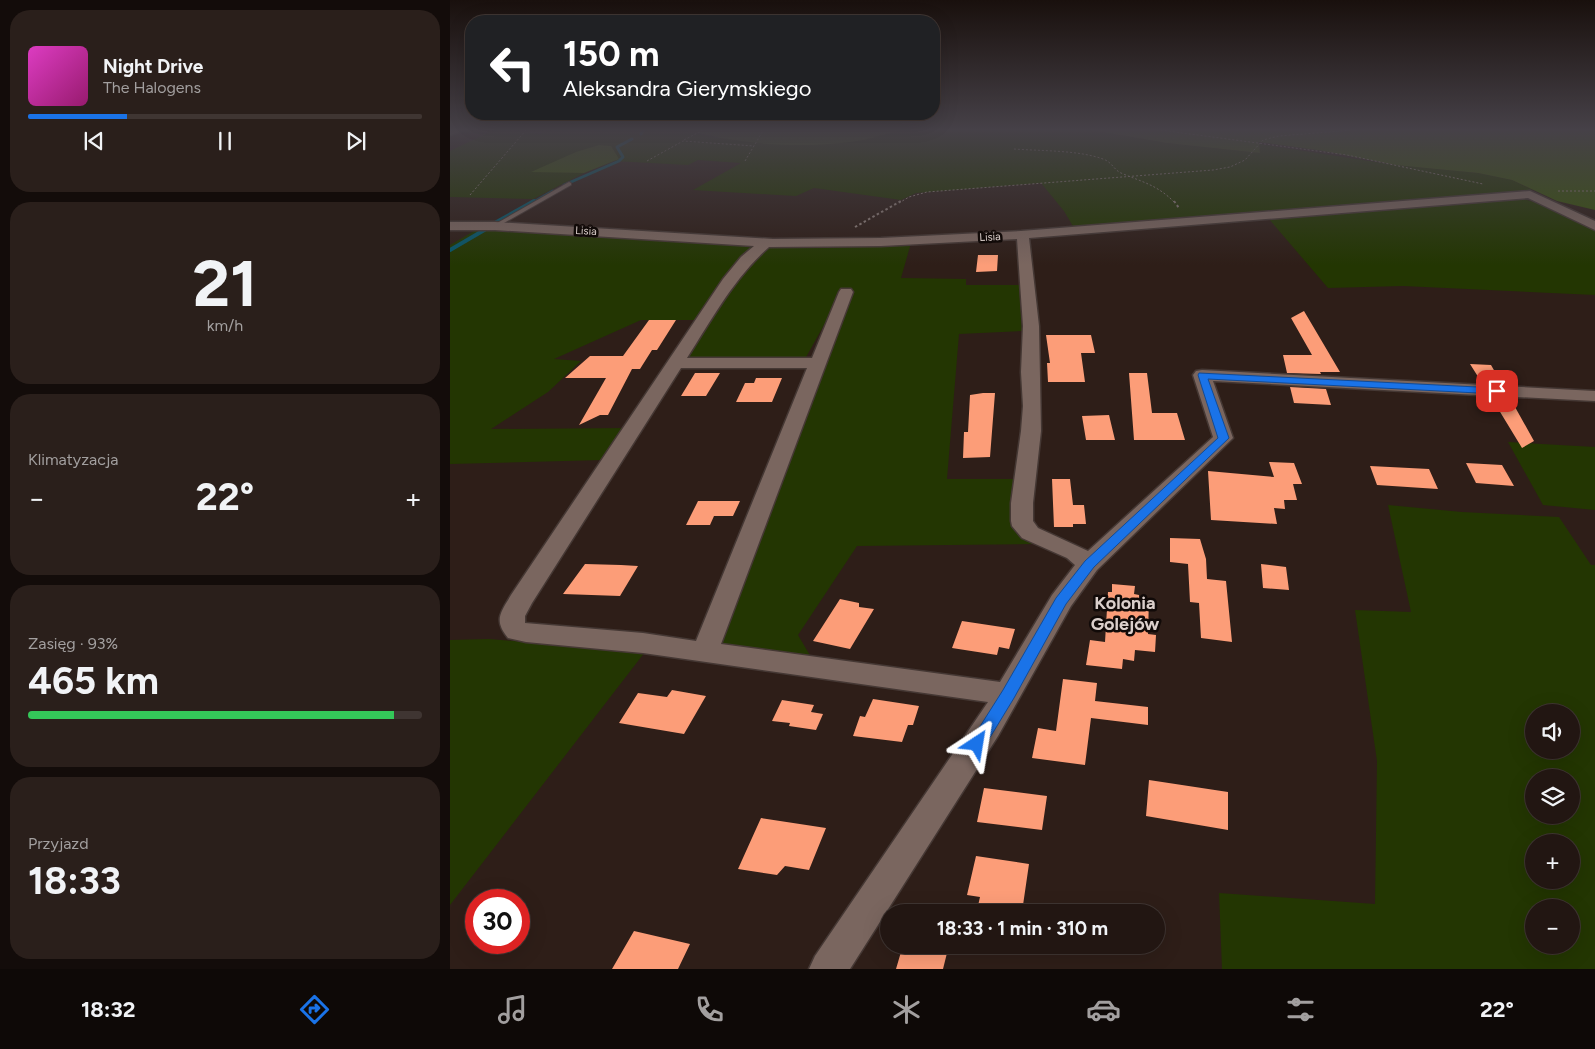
<!DOCTYPE html>
<html lang="pl">
<meta charset="utf-8">
<style>
:root{--surface:#221612;--page:#2a1f1b;--text:#f1f3f6;--muted:#a29f9f;--line:#3f3532;--accent:#1a73e8}
body{margin:0;font-family:Figtree,sans-serif;background:var(--page);color:var(--text);height:100vh;display:flex;flex-direction:column;font-size:19px;white-space:nowrap}
*{box-sizing:border-box;margin:0}
p{font-size:16px;color:var(--muted)}
.icon{flex:none;width:28px;height:28px;fill:none;stroke:currentColor;stroke-width:2;stroke-linecap:round;stroke-linejoin:round}
.map{position:relative;flex:1;overflow:hidden}
.side{display:flex;flex-direction:column;gap:10px;padding:10px;background:#130c0a;width:450px}
.side>*{flex:none}
.hud{position:absolute;left:15px;top:15px;width:475px;height:105px;border-radius:20px;box-shadow:0 5px 20px #0002,0 0 0 1px var(--line);background:#202124;color:#fff;overflow:hidden}
.buttons{position:absolute;left:1075px;top:704px;display:grid;gap:10px}
.buttons a{display:grid;place-items:center;width:55px;height:55px;border-radius:50%;background:var(--surface);box-shadow:0 5px 20px #0002,0 0 0 1px var(--line);font-size:25px}
.speed{position:absolute;left:15px;top:889px;display:flex;gap:10px;font-size:25px;font-weight:700;text-align:center}
.speed>*{display:grid;place-content:center;width:65px;height:65px;border-radius:50%;background:var(--surface);box-shadow:0 5px 20px #0002,0 0 0 1px var(--line);line-height:1}
.speed .limit{border:8px solid #d22;background:#fff;color:#111}
.pin{position:absolute;display:grid;place-items:center;width:42px;height:42px;color:#fff;margin:-21px;border-radius:10px;box-shadow:0 2px 8px #0006}
.me{position:absolute;width:55px;margin:-28px;rotate:33deg;stroke-linejoin:round;filter:drop-shadow(0 0 4px #0008)}
.turn{display:flex;align-items:center;gap:18px;height:105px;padding:0 15px;font-size:22px}
.turn .icon{width:65px;height:65px;stroke-width:2.5}
.turn b{display:block;font-size:35px;line-height:42px}
.big{font-size:38px;font-weight:700;line-height:1.1}
.side .card{flex:1;display:flex;flex-direction:column;justify-content:center;gap:8px;min-width:0;padding:0 18px;border-radius:20px;background:var(--page)}
.side .dial{align-items:center;gap:0}
.dial b{font-size:65px;line-height:1}
.song{display:flex;align-items:center;gap:15px}
.cover{width:60px;height:60px;border-radius:8px;background:linear-gradient(135deg,hsl(310 70% 55%),hsl(320 70% 35%))}
.played{height:5px;border-radius:2px;background:linear-gradient(90deg,var(--accent) 25%,var(--line) 25%)}
.keys{display:flex;justify-content:space-around;direction:ltr}
.heat{display:flex;justify-content:space-between;align-items:center;font-size:28px;direction:ltr}
.charge{height:8px;border-radius:4px;background:linear-gradient(90deg,#34c759 93%,var(--line) 0)}
.trip{position:absolute;left:430px;top:904px;width:285px;height:50px;border-radius:25px;background:var(--surface);box-shadow:0 5px 20px #0002,0 0 0 1px var(--line);font-weight:700;line-height:50px;text-align:center}
.tabs{display:flex;height:80px;justify-content:space-around;align-items:center;background:#0e0907;color:var(--muted)}
.tabs .icon{width:35px;height:35px}
.tabs .selected{color:var(--accent)}
.tabs b{font-size:22px;color:var(--text)}
main{display:flex;flex:1;min-height:0}
.map>svg:first-child{display:block}
.green{fill:#233602;fill-rule:evenodd}
.forest{fill:#38530b}
.lines{fill:none;stroke-linecap:round;stroke-linejoin:round}
.stream-far1{stroke:#07576a;stroke-width:3}
.stream{stroke:#07576a;stroke-width:4}
.building{fill:#fc9d78}
.service-casing{stroke:#453834;stroke-width:2}
.minor-casing{stroke:#453834;stroke-width:3}
.path-far1{stroke:#8b7d78;stroke-width:1;stroke-dasharray:2 2;stroke-linecap:butt}
.path{stroke:#8b7d78;stroke-width:2;stroke-dasharray:2.5 2.5;stroke-linecap:butt}
.service{fill:#7a665f;fill-rule:evenodd}
.minor{fill:#7a665f;fill-rule:evenodd}
.route{fill:#1a73e8;stroke:#114b97}
.labels{text-anchor:middle;dominant-baseline:central;stroke-width:5;stroke-linejoin:round;paint-order:stroke}
.far-street-label{font-size:11px;fill:#dbcfcb;stroke:#110a08}
.near-neighbourhood-label{font-size:18px;font-weight:bold;fill:#dbcfcb;stroke:#110a08}
</style>
<main>
<section class="side">
<div class="card">
<div class="song"><i class="cover"></i><div><b>Night Drive</b><p>The Halogens</p></div></div>
<div class="played"></div>
<div class="keys"><svg class="icon" aria-label="previous" viewBox="0 0 24 24"><path d="M18 5L8 12l10 7zM5 5v14"/></svg><svg class="icon" aria-label="pause" viewBox="0 0 24 24"><path d="M8 5v14M16 5v14"/></svg><svg class="icon" aria-label="next" viewBox="0 0 24 24"><path d="M6 5l10 7-10 7zM19 5v14"/></svg></div>
</div>
<div class="card dial"><b>21</b><p>km/h</p></div>
<div class="card"><p>Klimatyzacja</p>
<div class="heat"><a>−</a><b class="big">22°</b><a>+</a></div>
</div>
<div class="card"><p>Zasięg · 93%</p><b class="big">465 km</b><div class="charge"></div></div>
<div class="card"><p>Przyjazd</p><b class="big">18:33</b></div>
</section>
<div class="map">
<svg width="1145" height="969" viewBox="0 0 1145 969">
<rect width="100%" height="100%" fill="#2e1e18"/>
<path class="green" d="M46,129l44,5 14,-5h130l26,8 83,8 60,-4 53,-12h179l82,14 93,10 -1,-9 136,21 83,8 34,7 21,10 -459,38 -10,-17 -23,-28 -125,10 -15,7 -87,-12 -18,8 -103,-6 48,-27 -43,-3 -10,5 -75,-4 5,-2 -86,12 52,2 -51,26 -83,-2v-46z
M1066,197l33,9 46,25v64l-192,-9 -75,2 -59,-69z
M29,228l276,17 -29,30 -27,45h-58l-87,39 27,2 -33,31 -57,37 138,-1 -27,32 -152,4v-219z
M461,243l-10,35 65,1v6h53l3,46 -63,3 -12,145h66v48l20,17 -176,2 -59,89 13,22 -92,-11 79,-220 53,-137 -12,1 -10,26 -24,43h-118l42,-71 35,-41z
M1058,442l87,5v63l-52,-5z
M938,505l74,7 97,5 32,48h4v404h-373l-3,-76 156,11 2,-143 -22,-151 56,2zM1084,712h37v38h-37zM1084,778h37v37h-37zM1084,842h37v38h-37zM1084,908h37v37h-37z
M39,639l156,13 -195,253v-265z"/>
<path class="forest" d="M234,129h222c-18,4 -37,11 -56,13 -52,7 -116,2 -166,-13z
M635,129h510v81l-38,-9 -45,-21 -34,-7 -83,-8 -71,-14 -65,-9 1,11 -93,-10z
M149,145l12,1 8,13 -35,14 -53,-1 45,-20z"/>
<g class="lines">
<path class="stream-far1" d="M191,134l3,-5
M114,185l55,-24 4,-4 -6,-10 15,-8
M82,203l21,-12"/>
<path class="stream" d="M43,224l41,-23
M0,250l36,-21"/>
</g>
<path class="building" d="M528,255h20l-1,16 -21,1z
M854,311l36,61h-20l1,2 -34,-1 -4,-18h29l-21,-37z
M199,320h27l-19,30h-5l-12,19h-8l-24,46h-8l-21,10 27,-47h-41l25,-22h33z
M596,335h45l4,18h-14l4,29h-37l-1,-19h3z
M1020,364l21,1 11,19 -20,-1z
M245,373h25l-14,23h-25z
M679,373h18l5,40h25l8,27h-51z
M306,378h26l-10,24h-36l9,-19h9z
M840,387l36,2 5,16 -37,-2z
M533,393h12l-5,64 -27,1 1,-26h4l2,-37z
M1041,397l19,1 24,43 -12,7z
M659,415l6,25h-29l-4,-24z
M819,462l25,1 8,21h-9l4,16h-13l1,9 -11,-1 3,16 -66,-4 -3,-49 66,6z
M1016,463l36,2 12,21 -38,-3z
M920,466l59,3 9,20 -61,-4z
M602,479h18l3,26h11l2,19h-13v3h-19z
M248,501h42l-7,15h-19l-4,9h-24z
M720,538l30,1 6,20 1,20 19,2 6,61 -31,-4 -2,-35 -9,-1 -2,-38 -18,-2z
M135,564l36,1 17,1 -18,30 -57,-2z
M811,564l25,3 3,23 -26,-2z
M662,584l23,2 -1,8 5,1v4h10l-1,35 8,1 -1,17 -20,-2 -1,11 -11,-2 -1,10 -36,-4 4,-25 15,2 3,-50h4z
M390,599l19,4v4l15,2 -24,40 -37,-8z
M512,621l53,8 -6,20 -10,-2 -2,8 -45,-7z
M613,679l34,4 -2,18 53,6v18l-57,-7 -6,47 -53,-7 6,-30 18,3z
M222,690l34,6 -22,38 -65,-11 19,-30 29,4z
M423,699l46,7 -6,19h-5l-6,17 -49,-6 7,-20 5,1z
M332,700l32,5 -3,7 12,2 -7,16 -27,-4 1,-3 -18,-2z
M699,780l79,12v38l-82,-14z
M534,788l63,8 -5,34 -65,-8z
M311,818l65,10 -17,42 -24,-4 -8,9 -39,-6z
M526,856l53,8 -7,48h-29l-16,-2 3,-13 -13,-2z
M184,931l56,13 -12,25h-66z
M453,945h46l-6,24h-47z"/>
<g class="lines">
<g class="service-casing">
<path id="service" d="M119,182l2,1v2l-74,42 -5,-1z"/>
</g>
<g class="minor-casing">
<path id="minor" d="M0,129h18l-18,6z
M1080,191l65,30v9l-67,-32 -499,40 10,88 2,105 -8,72v18l5,7 50,23 125,-114 -20,-62 3,-4 6,-1 393,21v10l-382,-20 20,57 -136,132 -26,36 -73,130 -148,233h-41l6,-13 173,-254 -345,-49 -117,-11 -18,-4c-15,-18 -7,-26 3,-43l212,-316 18,-22 13,-11 -259,-16h-45v-8h45l278,17 108,-1 140,-7zM567,239l6,87 -2,46 2,34 -2,25 -10,72v18l1,5 10,12 45,20 8,7 -23,30 -52,87 -279,-38 132,-352 -2,-3h-10l-2,3 -27,66h-125c25,-39 47,-80 82,-111l112,-1zM231,368h126l-111,273 -53,-8 -118,-10v-7l7,-13z"/>
</g>
<path class="path-far1" d="M703,129l194,26 136,29
M234,140l21,-11
M564,149c27,2 64,1 89,10 9,3 11,11 18,14 21,9 37,12 54,30
M197,161l36,-20 71,5
M295,161l19,-32
M1108,191h37
M20,195l57,-66
M449,203l10,-6 18,-5 286,-22 17,-3 15,-7 18,-20 16,-4 85,-7"/>
<path class="path" d="M724,201l5,7
M405,227l46,-26"/>
<use href="#service" class="service"/>
<use href="#minor" class="minor"/>
</g>
<linearGradient id="sky" x2="0" y2="1"><stop stop-color="#19100d"/><stop offset="0.49" stop-color="#464148"/><stop offset="1" stop-color="#464148" stop-opacity="0"/></linearGradient>
<rect width="1145" height="265" fill="url(#sky)"/>
<path class="route" d="M749,373l298,15 5,3 -5,3 -289,-15 21,59 -135,129 -28,37 -52,94 -31,51 -6,2 -5,-2 -3,-5 3,-5 31,-49 53,-92 29,-37 133,-123 -20,-63z"/>
<g class="labels">
<g class="far-street-label">
<text transform="translate(136 231) rotate(3)">Lisia</text>
<text transform="translate(540 237) rotate(-3)">Lisia</text>
</g>
<g class="near-neighbourhood-label">
<text x="675" y="603">Kolonia<tspan x="675" dy="21">Golejów</tspan></text>
</g>
</g>
</svg>
<div class="buttons">
<a><svg class="icon" aria-label="sound" viewBox="0 0 24 24"><path d="M4 9h4l5-4v14l-5-4H4zM17 9q2 3 0 6"/></svg></a>
<a><svg class="icon" aria-label="layers" viewBox="0 0 24 24"><path d="M12 4l9 5-9 5-9-5zM3 14l9 5 9-5"/></svg></a>
<a>+</a>
<a>−</a>
</div>
<div class="speed"><div class="limit">30</div></div>
<div class="pin" style="left:1047px;top:391px;background:#d93025"><svg class="icon" aria-label="arrive" viewBox="0 0 24 24"><path d="M6 21V4h12l-3 4 3 4H6"/></svg></div>
<svg class="me" style="left:527px;top:744px" viewBox="-20 -20 40 40"><path d="M0-17L14 15 0 8-14 15z" fill="#1a73e8" stroke="#fff" stroke-width="4"/></svg>
<div class="trip">18:33 · 1 min · 310 m</div>
<div class="hud">
<div class="turn"><svg class="icon" aria-label="left" viewBox="0 0 24 24"><path d="M17 20v-9H6M10 6l-5 5 5 5"/></svg><div><b>150 m</b>Aleksandra Gierymskiego</div></div>
</div>
</div>
</main>
<nav class="tabs">
<b>18:32</b>
<svg class="icon selected" aria-label="directions" viewBox="0 0 24 24"><path d="M12 3l9 9-9 9-9-9zM9 14v-3h6M13 9l2 2-2 2"/></svg>
<svg class="icon" aria-label="music" viewBox="0 0 24 24"><path d="M9 18V5l10-2v13"/><circle cx="6" cy="18" r="3"/><circle cx="16" cy="16" r="3"/></svg>
<svg class="icon" aria-label="phone" viewBox="0 0 24 24"><path d="M5 4h4l2 5-3 2q2 4 5 5l2-3 5 2v4C11 20 4 13 5 4z"/></svg>
<svg class="icon" aria-label="climate" viewBox="0 0 24 24"><path d="M12 3v18M4 7l16 10M4 17L20 7"/></svg>
<svg class="icon" aria-label="car" viewBox="0 0 24 24"><path d="M5 17H2v-5l4-1 3-4h7l3 4 3 1v5h-3M9 17h6M6 11h13"/><circle cx="7" cy="17" r="2"/><circle cx="17" cy="17" r="2"/></svg>
<svg class="icon" aria-label="filters" viewBox="0 0 24 24"><path d="M4 7h16M4 17h16"/><circle cx="9" cy="7" r="2"/><circle cx="15" cy="17" r="2"/></svg>
<b>22°</b>
</nav>
